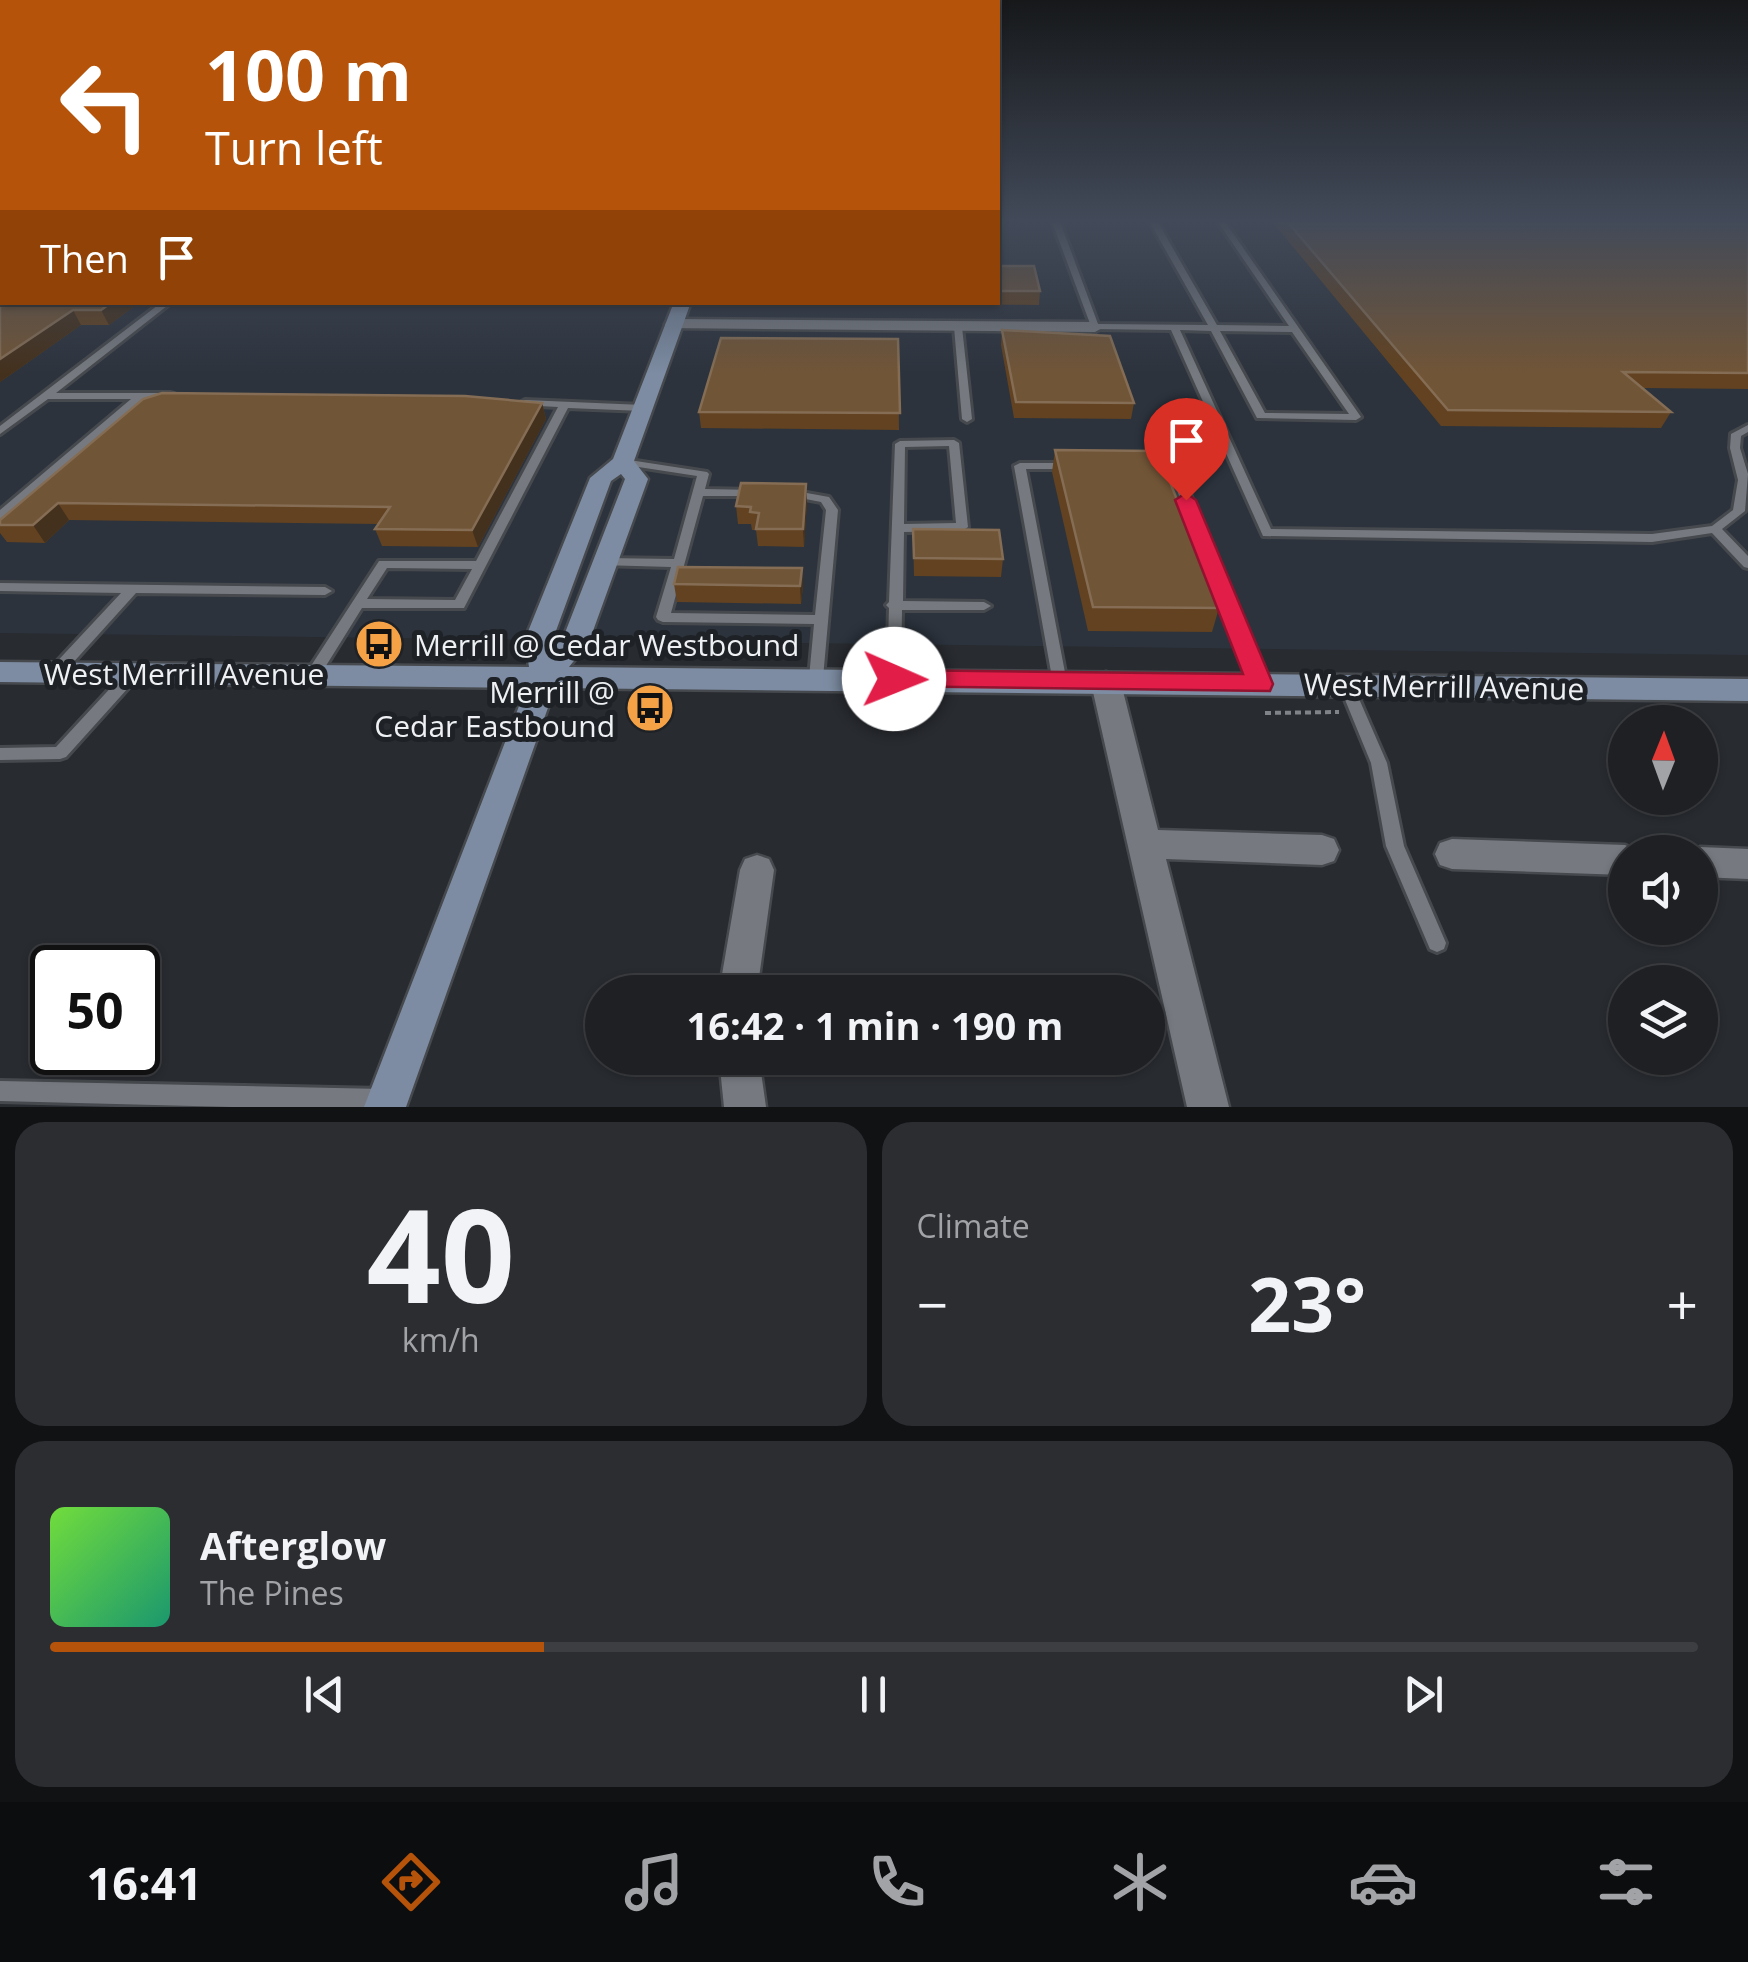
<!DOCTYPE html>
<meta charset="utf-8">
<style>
:root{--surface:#1e2024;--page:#2b2d31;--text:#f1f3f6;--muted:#a1a3a6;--line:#3c3e41;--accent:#b45309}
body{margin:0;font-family:"Open Sans",sans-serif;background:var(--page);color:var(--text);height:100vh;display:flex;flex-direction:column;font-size:38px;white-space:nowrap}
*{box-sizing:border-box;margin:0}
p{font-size:32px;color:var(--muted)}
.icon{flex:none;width:55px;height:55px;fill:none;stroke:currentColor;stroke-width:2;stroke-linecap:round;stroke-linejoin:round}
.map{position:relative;height:1107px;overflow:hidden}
.drawer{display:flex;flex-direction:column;gap:15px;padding:15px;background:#101214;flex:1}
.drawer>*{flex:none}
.hud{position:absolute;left:0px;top:0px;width:1000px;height:305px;box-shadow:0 2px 8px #0004,0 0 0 2px var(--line);background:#b45309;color:#fff;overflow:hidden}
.needle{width:65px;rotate:1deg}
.fabs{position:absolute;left:1608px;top:705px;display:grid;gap:20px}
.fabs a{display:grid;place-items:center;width:110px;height:110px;border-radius:50%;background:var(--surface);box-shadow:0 2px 8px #0004,0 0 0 2px var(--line);font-size:50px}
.speed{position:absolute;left:30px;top:945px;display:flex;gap:20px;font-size:50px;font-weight:700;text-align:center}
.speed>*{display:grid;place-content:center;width:130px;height:130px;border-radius:50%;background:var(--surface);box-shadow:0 2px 8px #0004,0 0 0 2px var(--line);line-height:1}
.speed .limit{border:5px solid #111;border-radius:15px;background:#fff;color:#111}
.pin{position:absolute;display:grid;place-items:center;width:85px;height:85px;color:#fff;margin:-102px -42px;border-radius:50% 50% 50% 0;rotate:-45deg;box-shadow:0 0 10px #0007}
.pin .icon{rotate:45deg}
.me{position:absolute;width:110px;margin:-55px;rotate:91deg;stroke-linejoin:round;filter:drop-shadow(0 0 8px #0008)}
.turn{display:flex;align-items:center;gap:35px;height:210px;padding:0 40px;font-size:45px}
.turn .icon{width:130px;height:130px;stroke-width:2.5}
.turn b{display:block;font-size:70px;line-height:85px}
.then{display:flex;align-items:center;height:95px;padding:0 40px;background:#0003;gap:20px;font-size:38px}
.big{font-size:75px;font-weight:700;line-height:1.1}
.drawer .card{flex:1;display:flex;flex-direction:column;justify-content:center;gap:15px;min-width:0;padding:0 35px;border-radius:30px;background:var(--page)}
.drawer .dial{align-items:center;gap:0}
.dial b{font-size:130px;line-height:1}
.song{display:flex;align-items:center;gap:30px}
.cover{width:120px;height:120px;border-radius:15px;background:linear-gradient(135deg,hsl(100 70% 55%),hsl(160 70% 35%))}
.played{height:10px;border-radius:5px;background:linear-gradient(90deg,var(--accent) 30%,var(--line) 30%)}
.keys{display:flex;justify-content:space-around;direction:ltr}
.heat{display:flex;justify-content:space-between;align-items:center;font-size:55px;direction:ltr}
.drawer .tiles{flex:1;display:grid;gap:15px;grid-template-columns:1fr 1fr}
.card:last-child{grid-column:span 2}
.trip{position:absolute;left:585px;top:975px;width:580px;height:100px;border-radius:50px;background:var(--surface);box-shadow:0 2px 8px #0004,0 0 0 2px var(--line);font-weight:700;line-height:100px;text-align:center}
.menu{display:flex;height:160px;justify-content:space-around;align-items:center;background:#0c0d0e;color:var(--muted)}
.menu .icon{width:70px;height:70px}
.menu .selected{color:var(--accent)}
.menu b{font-size:45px;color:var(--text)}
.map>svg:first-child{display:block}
.built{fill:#2c333d}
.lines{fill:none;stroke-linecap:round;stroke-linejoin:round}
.service-casing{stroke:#46494d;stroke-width:6}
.minor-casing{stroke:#46494d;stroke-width:5}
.secondary-casing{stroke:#46494d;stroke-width:5}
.path{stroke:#808387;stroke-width:4;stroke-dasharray:6 4;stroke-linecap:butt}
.service{fill:#767a80;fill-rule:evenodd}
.minor{fill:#767a80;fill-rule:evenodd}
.secondary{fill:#7d8ca2;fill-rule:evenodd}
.wall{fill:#624220}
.shaded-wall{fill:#44311d}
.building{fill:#715537;stroke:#846d54;stroke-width:2.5}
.route{fill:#e11d48;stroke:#92132f;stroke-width:2.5}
.labels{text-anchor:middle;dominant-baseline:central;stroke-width:10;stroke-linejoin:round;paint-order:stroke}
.poi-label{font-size:30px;fill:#eef0f3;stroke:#1e2226;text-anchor:start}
.street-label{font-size:30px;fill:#eef0f3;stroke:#1e2226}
</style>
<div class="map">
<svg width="1748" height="1107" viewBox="0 0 1748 1107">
<rect width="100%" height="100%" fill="#282b30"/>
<path class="built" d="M998,219h750v436l-1748,-22v-404l2,73h996z"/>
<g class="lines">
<g class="service-casing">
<path id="service" d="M1051,219h8l39,105 110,1 -60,-106h8l61,106 72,1 -73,-107h7l138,198 -5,3 -99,-2 -46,-87 -31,-1 91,199 381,5 60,-8 21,-16 5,-30 -8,-32 1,-14 17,-9v7l-7,4 -1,12 8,26 -3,37 -23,18 26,27v12l-4,-1 -32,-34 -60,9 -389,-6 -92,-206 -79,-1zM1220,331l72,1 57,82 -84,-1z
M162,302h10l-116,91h114l4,1v4l-30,1 -140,120 -4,1v-10l131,-111h-83l-48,35v-8z
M958,324l4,3 10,92 -5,3 -5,-3 -8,-92z
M525,400l118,5 5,3 -5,3 -75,-3 -104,200h-102l-43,69h-10l-2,-4 2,-4 70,-108h97l82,-154 -37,-2 -1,-2zM387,568l85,1 -17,31 -88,-1z
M954,440l5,3 9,84 -6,4 -58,1 -1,69 81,1 7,4 -7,4h-82l-1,69 -2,4h-10l-2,-4 2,-71 -3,-3 3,-3 6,-158 5,-3zM949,446l7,77 -52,1 1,-77z
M623,459l84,13 2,2 -4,15 50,1 6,3 -6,3h-52l-32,117 144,2 11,-105 -5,-8 -31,-6 -6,-3 6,-3 39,7 9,13 -15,168 -2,4h-10l-2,-4 5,-54 -151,-2 -5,-2 -2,-3 15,-50 -70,-2 -2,-3 2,-3 4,-1 69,1 23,-83 -78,-12 -2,-2 2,-2z
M1020,463h49l6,3 -6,3h-43l41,214 -2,4h-10l-2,-4 -39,-217z
M1149,464h24l6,3 88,217 -2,4 -5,1 -5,-1 -2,-4 -84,-214 -24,-1 -2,-2 2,-2z
M0,583l325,4 7,4 -7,4 -189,-2 -75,83h-10l-2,-4 2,-4 70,-75 -121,-2z
M133,668l5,1 2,4 -2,4 -72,80 -6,2 -60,1v-12l56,-1 72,-78z
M1346,680l5,1 2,4 34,78 17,83 42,97 -2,6 -7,3 -7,-3 -44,-103 -15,-83 -32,-78 2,-4z
M0,1081l382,8 7,4 4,7 -3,7h-158l-232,-6z"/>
</g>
<g class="minor-casing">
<path id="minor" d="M674,319l421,3 9,5 -9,5 -427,-4 -3,-4z
M1106,672l10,3 5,8 37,147 164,5 12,4 5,11 -5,11 -12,4 -156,-6 63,248h-42l-96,-424 5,-8z
M1452,839l173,6 14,7h-14v23l-173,-6 -12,-4 -5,-11 5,-11z
M1700,847l48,2v30l-48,-2v-25h-13z
M757,855l12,4 5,11 -17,122h-38l21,-122 5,-11z
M719,1058h40l7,49h-42z"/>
</g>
<g class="secondary-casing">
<path id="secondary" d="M674,302h17l-57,159 14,18 -59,163 -20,25 1179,12v22l-1193,-13 -149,419h-42l162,-419 -526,-6v-20l529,5 -4,-28 65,-161 23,-19zM621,474l4,5 -62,159 -9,9 -1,-8 58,-158z"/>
</g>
<path class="path" d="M1265,713l74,-1"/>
<use href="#service" class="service"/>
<use href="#minor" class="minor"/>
<use href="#secondary" class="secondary"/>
</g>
<path class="wall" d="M1270,219h478v170l-106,-1 29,24 -10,16 -220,-2z
M0,225l2,77h138l-31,23h-28l-81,57z
M998,266l42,25 -1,14 -271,-2 230,-1z
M1002,330l132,73 -3,16 -117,-1 -13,-73z
M898,339l1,91 -198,-2 -2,-16z
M143,399l399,4 4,16 -68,128 -96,-1 -7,-17 3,-5 -309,-4 -24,23 -38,-1 -7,-9v-13z
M1055,450l164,158 -7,24 -124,-1 -36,-159z
M807,501l-3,46 -46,-1 -2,-16h-4l-1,-6h-13l-2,-18z
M913,529l90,30 -2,18 -87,-1z
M802,568l1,18 -2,18 -124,-2 -3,-18z"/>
<path class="shaded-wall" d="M112,302h28l-31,23 -8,-15z
M73,310l8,15 -81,57v-23z
M542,403l4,16 -68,128 -6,-17z
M806,484l1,17 -3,46 -1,-18z
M58,503l11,17 -24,23 -12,-18z
M802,568l1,18 -2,18 -1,-18z"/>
<path class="building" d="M1285,219h463v154l-125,-1 48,40 -223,-2z
M2,224v78h110l-11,8h-28l-73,49v-134z
M998,266h36l6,25h-42z
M1002,330l108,6 24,67 -118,-1z
M721,338l177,1 2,74 -201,-1z
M162,393l303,3 77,7 -70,127 -97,-1 15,-22 -332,-4 -25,22h-33v-5l143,-121z
M1055,450l103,1 61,157 -126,-1z
M741,483l65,1 -3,45h-47l3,-16 -9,-1 1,-5 -15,-1z
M913,529l86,1 4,29 -89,-1z
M678,567l124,1 -2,18 -126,-2z"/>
<linearGradient id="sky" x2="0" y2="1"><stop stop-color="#16181a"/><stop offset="0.59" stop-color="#424a59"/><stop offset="1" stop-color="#424a59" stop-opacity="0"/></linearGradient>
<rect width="1748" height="374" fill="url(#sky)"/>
<path class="route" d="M1186,493l10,7 77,184 -3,7 -386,-5 -3,-7 3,-7 10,-2 349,4 -68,-174z"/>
<defs>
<g id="bus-disc" transform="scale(2.5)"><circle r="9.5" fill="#f5a246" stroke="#1e2226"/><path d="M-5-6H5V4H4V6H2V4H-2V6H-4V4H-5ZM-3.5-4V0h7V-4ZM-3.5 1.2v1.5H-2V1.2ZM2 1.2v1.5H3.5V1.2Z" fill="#111"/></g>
</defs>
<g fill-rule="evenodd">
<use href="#bus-disc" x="379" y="644"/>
<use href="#bus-disc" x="650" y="708"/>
</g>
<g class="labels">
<g class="poi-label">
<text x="414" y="644">Merrill @ Cedar Westbound</text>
<text x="615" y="691" text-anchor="end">Merrill @<tspan x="615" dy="34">Cedar Eastbound</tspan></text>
</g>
<g class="street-label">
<text x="184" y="673">West Merrill Avenue</text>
<text transform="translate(1444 686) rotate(1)">West Merrill Avenue</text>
</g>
</g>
</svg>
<div class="fabs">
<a><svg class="needle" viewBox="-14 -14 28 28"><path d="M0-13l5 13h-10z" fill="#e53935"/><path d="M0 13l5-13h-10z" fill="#a1a3a6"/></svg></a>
<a><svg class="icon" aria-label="sound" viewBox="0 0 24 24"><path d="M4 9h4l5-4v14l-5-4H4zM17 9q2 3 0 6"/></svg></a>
<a><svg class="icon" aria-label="layers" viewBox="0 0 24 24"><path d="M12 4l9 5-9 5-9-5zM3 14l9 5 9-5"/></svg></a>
</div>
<div class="speed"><div class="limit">50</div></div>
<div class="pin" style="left:1186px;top:500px;background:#d93025"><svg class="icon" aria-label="arrive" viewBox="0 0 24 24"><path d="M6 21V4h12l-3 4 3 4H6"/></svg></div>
<svg class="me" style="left:894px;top:679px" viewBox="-20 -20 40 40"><circle r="19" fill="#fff"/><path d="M0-13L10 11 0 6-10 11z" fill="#e11d48"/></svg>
<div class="trip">16:42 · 1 min · 190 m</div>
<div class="hud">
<div class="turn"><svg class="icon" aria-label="left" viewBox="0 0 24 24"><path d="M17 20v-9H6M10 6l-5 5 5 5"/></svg><div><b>100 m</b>Turn left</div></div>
<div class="then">Then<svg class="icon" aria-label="arrive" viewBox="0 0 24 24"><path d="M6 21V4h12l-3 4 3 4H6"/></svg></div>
</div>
</div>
<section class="drawer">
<div class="tiles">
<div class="card dial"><b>40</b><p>km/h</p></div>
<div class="card"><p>Climate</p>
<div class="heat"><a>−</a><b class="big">23°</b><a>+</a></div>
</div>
<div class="card">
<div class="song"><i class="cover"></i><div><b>Afterglow</b><p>The Pines</p></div></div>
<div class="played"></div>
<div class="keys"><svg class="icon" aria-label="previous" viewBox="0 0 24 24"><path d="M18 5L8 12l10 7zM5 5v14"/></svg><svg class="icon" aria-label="pause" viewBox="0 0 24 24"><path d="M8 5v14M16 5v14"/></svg><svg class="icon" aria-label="next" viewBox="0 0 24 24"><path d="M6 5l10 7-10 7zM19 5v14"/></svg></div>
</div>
</div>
</section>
<nav class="menu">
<b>16:41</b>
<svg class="icon selected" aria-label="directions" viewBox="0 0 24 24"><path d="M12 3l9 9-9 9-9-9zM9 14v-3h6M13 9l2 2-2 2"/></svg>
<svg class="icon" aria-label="music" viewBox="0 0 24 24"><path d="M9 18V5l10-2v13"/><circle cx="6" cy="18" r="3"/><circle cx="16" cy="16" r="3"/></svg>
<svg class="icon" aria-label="phone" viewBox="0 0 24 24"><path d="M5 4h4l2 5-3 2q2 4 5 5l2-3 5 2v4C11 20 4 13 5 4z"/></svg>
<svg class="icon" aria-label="climate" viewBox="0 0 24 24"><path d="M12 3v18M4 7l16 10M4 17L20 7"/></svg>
<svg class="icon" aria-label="car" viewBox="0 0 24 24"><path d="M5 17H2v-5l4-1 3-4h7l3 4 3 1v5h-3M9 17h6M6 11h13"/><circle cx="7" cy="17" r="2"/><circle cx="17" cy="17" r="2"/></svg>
<svg class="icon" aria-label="filters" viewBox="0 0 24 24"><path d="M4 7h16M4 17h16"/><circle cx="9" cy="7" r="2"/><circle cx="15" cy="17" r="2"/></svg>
</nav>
